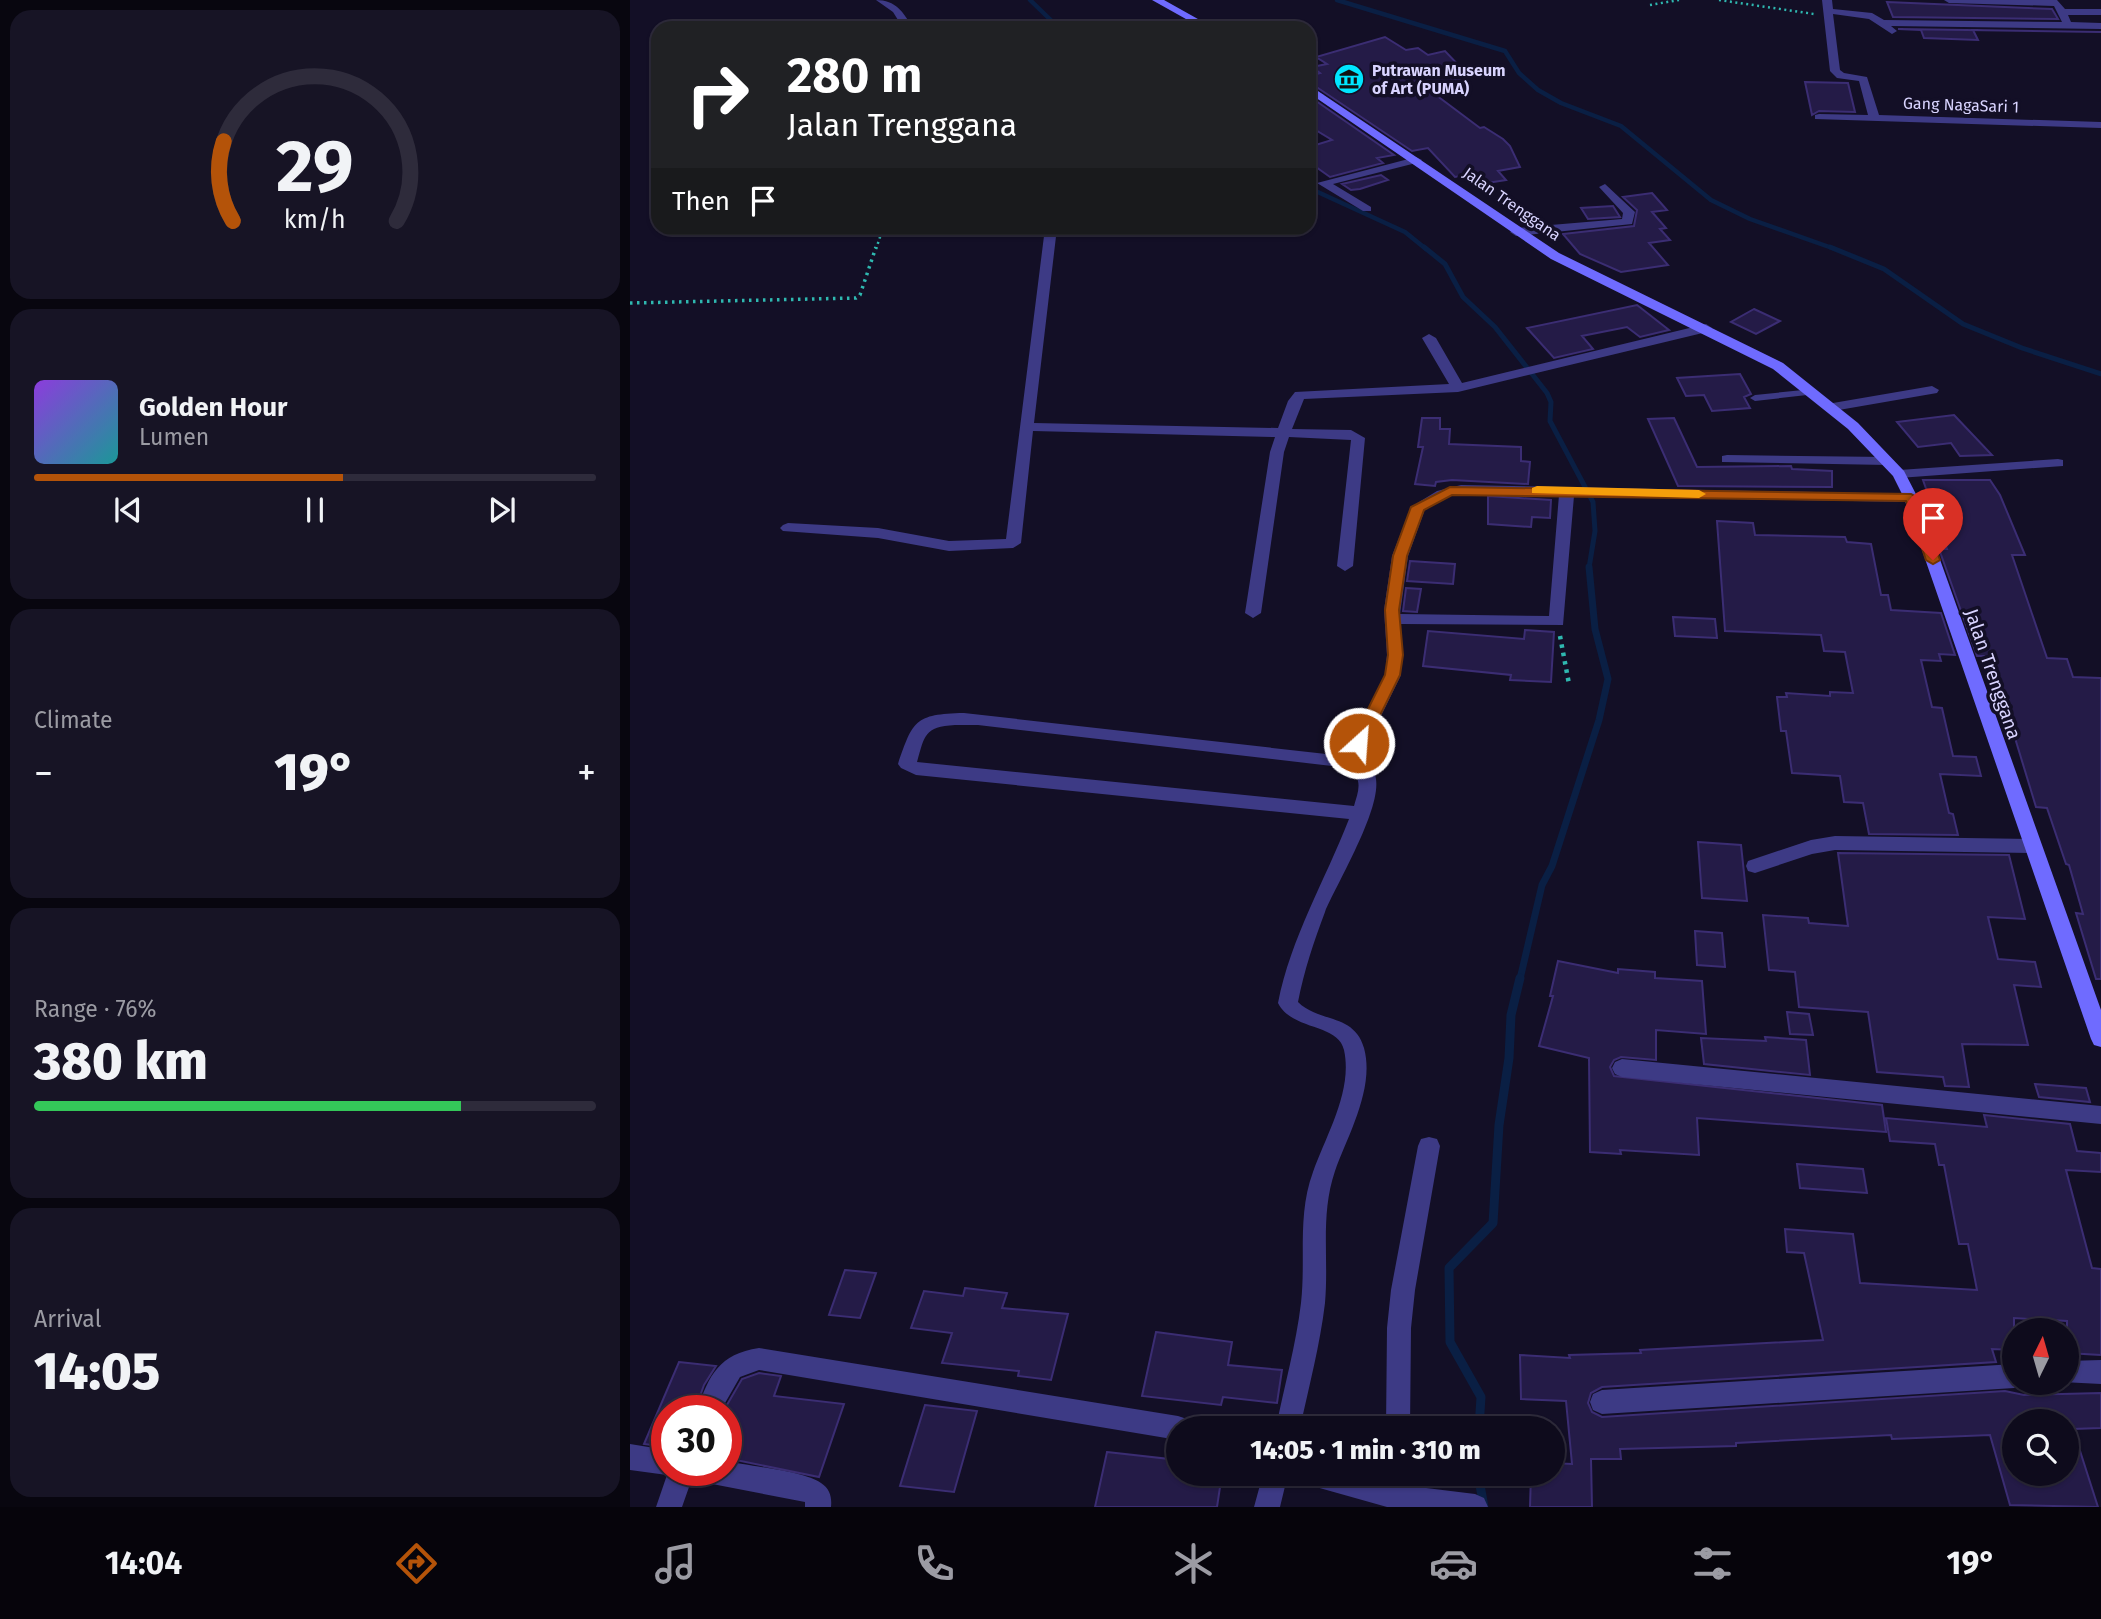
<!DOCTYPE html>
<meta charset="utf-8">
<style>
:root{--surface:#0e0b1c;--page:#171425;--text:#f1f3f6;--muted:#9b9ba3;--line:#2e2b3b;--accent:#b45309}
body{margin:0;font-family:"Fira Sans",sans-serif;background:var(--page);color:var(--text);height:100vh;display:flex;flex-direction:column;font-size:26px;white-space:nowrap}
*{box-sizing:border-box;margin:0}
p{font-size:23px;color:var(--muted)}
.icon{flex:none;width:38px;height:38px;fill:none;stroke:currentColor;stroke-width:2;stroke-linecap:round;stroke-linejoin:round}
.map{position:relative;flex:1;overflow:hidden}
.side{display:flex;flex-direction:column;gap:10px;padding:10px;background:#08060f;width:630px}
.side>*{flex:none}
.banner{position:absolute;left:21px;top:21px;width:665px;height:214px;border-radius:21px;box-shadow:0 2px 5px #0004,0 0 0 2px var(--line);background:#202124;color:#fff;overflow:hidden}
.needle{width:46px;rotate:5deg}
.controls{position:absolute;left:1372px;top:1318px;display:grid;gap:14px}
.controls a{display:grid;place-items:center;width:77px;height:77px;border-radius:50%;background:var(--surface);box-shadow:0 2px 5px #0004,0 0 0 2px var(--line);font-size:35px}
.speed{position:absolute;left:21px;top:1395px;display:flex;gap:14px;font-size:35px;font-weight:700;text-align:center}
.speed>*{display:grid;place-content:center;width:91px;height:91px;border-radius:50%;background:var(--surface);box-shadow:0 2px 5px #0004,0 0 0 2px var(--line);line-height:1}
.speed .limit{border:10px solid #d22;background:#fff;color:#111}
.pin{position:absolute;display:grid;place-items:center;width:60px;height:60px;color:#fff;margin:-72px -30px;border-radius:50% 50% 50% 0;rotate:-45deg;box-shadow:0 0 7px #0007}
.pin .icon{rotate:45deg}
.me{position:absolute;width:77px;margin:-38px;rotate:26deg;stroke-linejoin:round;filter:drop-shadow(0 0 5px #0008)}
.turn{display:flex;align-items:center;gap:24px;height:147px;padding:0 21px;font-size:32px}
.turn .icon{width:91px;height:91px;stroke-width:2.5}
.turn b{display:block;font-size:49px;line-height:60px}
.then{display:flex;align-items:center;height:66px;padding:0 21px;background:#0003;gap:14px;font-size:26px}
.big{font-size:52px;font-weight:800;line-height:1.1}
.side .card{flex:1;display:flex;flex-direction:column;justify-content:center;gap:10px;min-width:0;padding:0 24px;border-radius:21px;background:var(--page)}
.side .dial{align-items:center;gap:0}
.dial svg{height:182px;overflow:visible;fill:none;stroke:var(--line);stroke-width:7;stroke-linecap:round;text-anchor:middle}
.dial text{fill:var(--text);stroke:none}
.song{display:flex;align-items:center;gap:21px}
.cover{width:84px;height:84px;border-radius:10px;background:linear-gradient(135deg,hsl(270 70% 55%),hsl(180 70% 35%))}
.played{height:7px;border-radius:4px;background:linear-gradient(90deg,var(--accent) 55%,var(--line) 55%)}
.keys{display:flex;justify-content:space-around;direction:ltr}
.heat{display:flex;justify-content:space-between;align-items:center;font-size:38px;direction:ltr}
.charge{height:10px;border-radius:5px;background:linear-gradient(90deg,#34c759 76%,var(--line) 0)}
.trip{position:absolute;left:536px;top:1416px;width:399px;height:70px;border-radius:35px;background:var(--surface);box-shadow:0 2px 5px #0004,0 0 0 2px var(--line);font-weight:800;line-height:70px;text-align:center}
.tabs{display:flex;height:112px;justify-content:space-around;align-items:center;background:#06040b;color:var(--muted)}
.tabs .icon{width:49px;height:49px}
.tabs .active{color:var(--accent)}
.tabs b{font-size:32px;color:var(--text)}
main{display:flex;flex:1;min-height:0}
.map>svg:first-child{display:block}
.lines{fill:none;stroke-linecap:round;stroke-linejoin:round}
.stream-far3{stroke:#0a1f44;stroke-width:4.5}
.stream-far2{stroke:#0a1f44;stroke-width:5}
.stream-far1{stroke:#0a1f44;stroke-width:7}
.stream{stroke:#0a1f44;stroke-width:9}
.building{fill:#241b47;stroke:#3b2d73;stroke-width:2;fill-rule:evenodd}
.path-far2{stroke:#2fb8b0;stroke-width:2.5;stroke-dasharray:2 3.5;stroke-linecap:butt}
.path-far1{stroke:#2fb8b0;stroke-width:3.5;stroke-dasharray:2.5 4.5;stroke-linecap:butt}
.path{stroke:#2fb8b0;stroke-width:4.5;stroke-dasharray:3.5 5;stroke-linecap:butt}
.lane{fill:#3d3a85;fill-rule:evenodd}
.street{fill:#3d3a85;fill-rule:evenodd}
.secondary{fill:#6f6bff;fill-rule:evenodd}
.route{fill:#b45309;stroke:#753606;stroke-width:2}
.slow{fill:#f59e0b}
.labels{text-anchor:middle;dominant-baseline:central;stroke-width:7;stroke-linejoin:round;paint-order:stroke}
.far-poi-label{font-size:16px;font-weight:bold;fill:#d9d4ff;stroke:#130f26;text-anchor:start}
.far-street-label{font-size:16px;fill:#d9d4ff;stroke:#130f26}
.street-label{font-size:19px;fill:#d9d4ff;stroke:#130f26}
</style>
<main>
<section class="side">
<div class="card dial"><svg viewBox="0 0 100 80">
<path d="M14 69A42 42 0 1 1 86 69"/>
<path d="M14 69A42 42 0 0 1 10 34" stroke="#b45309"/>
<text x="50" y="56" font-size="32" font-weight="700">29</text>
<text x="50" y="72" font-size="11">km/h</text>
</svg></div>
<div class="card">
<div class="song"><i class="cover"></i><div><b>Golden Hour</b><p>Lumen</p></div></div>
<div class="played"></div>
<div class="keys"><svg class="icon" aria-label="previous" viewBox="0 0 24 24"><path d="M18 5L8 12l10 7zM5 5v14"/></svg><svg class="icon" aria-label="pause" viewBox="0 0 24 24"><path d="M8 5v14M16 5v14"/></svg><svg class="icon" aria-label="next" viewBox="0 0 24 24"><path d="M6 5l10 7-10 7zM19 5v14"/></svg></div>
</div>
<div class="card"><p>Climate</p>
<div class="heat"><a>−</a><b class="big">19°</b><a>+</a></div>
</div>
<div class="card"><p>Range · 76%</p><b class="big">380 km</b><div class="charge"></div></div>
<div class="card"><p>Arrival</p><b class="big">14:05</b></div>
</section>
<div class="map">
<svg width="1471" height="1507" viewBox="0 0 1471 1507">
<rect width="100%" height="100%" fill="#130f26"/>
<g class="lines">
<path class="stream-far3" d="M400,0l29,28
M707,0l168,51 14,22 19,17 23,13 60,23 90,74 39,19 85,30
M679,188l96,44 21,17"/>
<path class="stream-far2" d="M794,247l21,17 18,33 32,30 52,66 4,9 -1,19 43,81 2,29 -6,37
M1200,247l54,22 79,55 59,24 79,26"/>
<path class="stream-far1" d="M890,979l22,-94 10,-19 47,-146 9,-41 -13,-50 -6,-62"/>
<path class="stream" d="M849,1428l2,-31 -31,-55 -1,-74 44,-45 6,-98 10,-67 2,-43 9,-37
M848,1474l6,33"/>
</g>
<path class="building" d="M1257,2l165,7 6,10 -165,-2z
M1268,29l203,3 -128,-2 5,10 -54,-2 -3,-8z
M755,37l21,13 12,-2 10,7 17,-4 25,26 -46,9 56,42 4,-1 19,12 7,7 10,21 -22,4 8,9 -25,4 -10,-10 -16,3 -27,-29 -16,3 -103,-69v-6l11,-3 -8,-6 15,-3 -11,-7z
M1175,82l43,1 7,29 -36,-1 -7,4z
M679,101h7l78,54 -17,3 6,5 -53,14 -21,-15v-15l23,-7 -23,-14z
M751,175l7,5 -28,9 -9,1 -9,-6z
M1022,193l15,17 -15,2 14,16 -6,1 10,11 -21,3 19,22 -47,7 -41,-18 -17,-20 71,-8 3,-16 -14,-13z
M983,206l7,11 -32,2 -7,-11z
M1007,305l32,25 -29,7 -13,-10 -45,9 11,13 -39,9 -27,-30z
M1124,309l26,12 -24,13 -25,-12z
M1110,374l11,20 -7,3 6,11 -38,3 -8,-16 -18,1 -9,-18z
M1324,415l38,40 -32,1 -9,-13 -33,4 -21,-25z
M792,418h18v11h10l-1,15 72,3v14l9,1 -2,22 -76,-4 -16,2 -1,4 -20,-2 8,-37h-5z
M1044,418l23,49 94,-1 1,3 40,2v16l-154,-1 -30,-67z
M1293,480h67l10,15 25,60h-13l35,103 20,1 6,18 28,1v301h-5l-20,-66 7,1 -14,-49 -3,-1 -19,-56 -11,-1 -28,-92h-4l-6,-22h-3l-11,-37h-7l-38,-107h8z
M858,496l63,4 -1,18 -18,-1 -1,10 -43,-3z
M1087,521l36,2 2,12 90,2 2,5 24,2 10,51h7l3,15 50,3 14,42 -16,-1 2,7 -20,-1 11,47 10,1 11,48 23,1 5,19 -41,-2 9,39 4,1 5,21 -89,-1 -6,-31 -19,-1 -4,-26 -48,-3 -6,-42h-5l-4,-34h10l-1,-4 44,3v-4l23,1 -8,-41 -21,-1 -3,-16 -96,-4z
M780,561l45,3 -2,20 -46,-3z
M776,588l15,1 -4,23 -14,-1z
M1043,617l42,2 2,19 -42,-2z
M895,630l29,2 -3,50 -41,-2 1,-5 -88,-9 5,-35 96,8z
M1068,842l43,3 6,56 -45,-3z
M1208,853l171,2 16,64 -37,-2 10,42 37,3 6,25 -27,-2 14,60 -66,-1 7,43 -24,-1 -2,-9 -66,-5 -9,-60 -69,-5 -4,-35 -26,-2 -6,-55 45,3 1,5 39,3z
M1065,931l27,2 3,34 -28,-2z
M928,961l60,12v-4l37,3v6l47,3 4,53 -50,-4v30l-35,-3 -7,3 -4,7 4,9 268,29 4,27 -189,-14 2,37 -79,-5 1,4 -31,-2 -1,-94 -50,-12 14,-50h-3z
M1157,1012l22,2 4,21 -23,-1z
M1135,1037l41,3 4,35 -106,-11 -3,-26 65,3z
M1405,1084l51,4 4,14 -51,-5z
M1354,1115l86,9 7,27 24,2v19l-35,-2 26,98 9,1v86l-34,-2v-32l-53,-3v32l-22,-1 4,13 -394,25 -11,6 -3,10 4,9 10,5 403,-26 19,4 77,-2v35l-28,1 25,78 -88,-2 -20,-70 -98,4 -1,-4 -155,8v3l-116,3 1,10h-30l1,48h-62l1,-33h21v-11l20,1 -6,-63 -45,-2 -1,-44 50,3 -1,-3 72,-2 -1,-3 183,-10 -19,-87 -17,-1 -2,-23 68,5 7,49 117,7 -9,-46h-9l-15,-79h-5l-4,-21 -45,-3 -4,-23 101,9zM1384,1421h53v53h-53z
M1167,1164l66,5 4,24 -67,-5z
M215,1270l31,3 -16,45 -31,-3z
M335,1288l42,5 -5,15 66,6 -17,66 -33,-4 1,-5 -77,-8 10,-30 -41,-5 13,-37 39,5z
M526,1332l76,10 -4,23 54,5 -5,33 -54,-6 -2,8 -79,-9z
M49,1362l37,4 -12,19 -9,25h-28v37l-23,-3z
M129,1373l22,3 -7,20 70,8 -25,73 -93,-19v-48h-2l18,-31z
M295,1405l52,6 -23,81 -54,-6z
M477,1452l71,8v14h44l-5,33h-122z"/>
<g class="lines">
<path class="path-far2" d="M1089,0l95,14
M1020,5l29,-5
M246,249l7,-21"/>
<path class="path-far1" d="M0,303l226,-5 4,-3 16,-48"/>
<path class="path" d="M930,636l9,48"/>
<path class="lane" d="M690,93l4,2 -1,2 -14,2v-4z
M1183,389l3,1v4l-61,7 -5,-3 5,-3z"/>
<path class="street" d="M246,0c20,0 27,12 37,28h-10l-10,-16z
M1192,0h10l1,9 39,4 12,7 178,2 -8,-16 -105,-3 -5,-3h113l8,9h36v6h-33l3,7 30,1v6l-210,-3 6,5 -5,3 -23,-15 -36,-5 7,56 4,3 23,4 12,38 222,7v6l-286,-9v-4l4,-1 49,1 -9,-34 -22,-3 -7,-7z
M786,157l6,3 -2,2 -87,22 38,23v4h-8l-46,-28z
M975,184l30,28 -3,12 -116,12 -6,-4 6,-4 106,-9 1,-6 -24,-26z
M415,228h12l-23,195 244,5 10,-27 7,-9 154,-8 -27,-46 7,-4 7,4 26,45 244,-59 6,4 -1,3 -253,61 -154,7 -12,30 59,1 14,8 -12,128 -8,5 -8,-5 14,-126 -62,-3 -5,15 -23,161 -8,5 -8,-5 25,-161 5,-15 -242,-6 -12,112 -8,5 -64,3 -71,-13 -95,-7 -3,-3 3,-3 5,-2 90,5 71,13 57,-2z
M1302,386l7,4 -2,3 -104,18 -7,-4 7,-4z
M1097,455l160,2 7,4 -7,4 -165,-3v-6z
M1428,459l5,1v6l-164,12 -7,-4 7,-4z
M831,485l450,9 7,4 -7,4 -337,-6 -11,129 -162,-1v51l-42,86 16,14c10,29 -38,108 -50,137 -11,29 -21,59 -27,90 21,21 56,11 66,46 11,40 -16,87 -29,123 -15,44 -6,87 -10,132 -5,42 -16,83 -25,125h-24c8,-41 20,-83 25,-125 5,-44 -4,-88 12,-131 13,-37 40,-81 31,-122 -6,-27 -52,-19 -66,-47 13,-66 47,-122 71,-184l-433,-44 -15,-7 -3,-4c15,-43 16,-50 66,-51l380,43 41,-81 2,-20 -3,-45 8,-54 19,-49 26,-16zM831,493l98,2 -10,121 -149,-2 8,-58 17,-47 22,-12zM325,725h23l354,41 23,9c7,9 2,20 -1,31l-437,-44c8,-27 7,-35 38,-37z
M1205,836l196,3 7,2 2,5 -2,5 -7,2 -196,-3 -23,4 -57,19 -7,-2 -2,-5 2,-5 63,-21z
M992,1059l479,47v18l-479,-47 -7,-3 -3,-6 3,-6z
M799,1137l8,2 3,7 -25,144 -4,38 -1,100h-24l1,-100 4,-38 27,-144 3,-7z
M129,1348l419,68 9,3 3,9h-12v12l-419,-70 -19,7 -19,33h-24c12,-35 22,-56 62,-62z
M1471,1360v24l-39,-2h5v-21z
M1384,1364v18h9l-9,6 -412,26 -9,-4 -3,-8 3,-8 9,-4z
M0,1444l37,6v20h59v-9c22,5 78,10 95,22 9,6 11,14 10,24h-26v-5l-98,-19 -9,-4 -3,-9 -13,37h-26l11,-32 -37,-5z
M633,1474h25l-8,33h-26z
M673,1474h56l26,7 1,-7h24v12l65,8 9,4 4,9h-101l-71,-20 -9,-4z"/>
<path class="secondary" d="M522,0h12l50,28h-12z
M679,85l250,168 224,110 75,60 46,48 14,27 183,512v37l-7,-2 -3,-6 -187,-541 -11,-22 -45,-47 -75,-60 -222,-110 -242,-166z"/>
</g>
<path class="route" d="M820,487l461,7 7,4 22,62 -7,4 -7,-4 -20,-59 -454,-6 -28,15 -17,46 -8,54 4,45 -3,20 -35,71h-11l-3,-3 34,-68 3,-20 -3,-45 8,-54 18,-49z"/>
<path class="slow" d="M907,486l162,4 7,4 -7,4 -167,-5v-5z"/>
<defs>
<g id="museum-disc" transform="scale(1.575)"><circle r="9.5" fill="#00e5ff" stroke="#130f26"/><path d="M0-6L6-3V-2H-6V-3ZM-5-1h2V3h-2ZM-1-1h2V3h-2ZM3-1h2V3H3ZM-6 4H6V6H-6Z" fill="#111"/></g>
</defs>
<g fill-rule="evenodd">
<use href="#museum-disc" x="719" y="79"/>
</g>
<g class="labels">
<g class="far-poi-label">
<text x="742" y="70">Putrawan Museum<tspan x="742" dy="18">of Art (PUMA)</tspan></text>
</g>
<g class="far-street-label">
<text transform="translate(1331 105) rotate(2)">Gang NagaSari 1</text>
<text transform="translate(882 204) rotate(35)">Jalan Trenggana</text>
</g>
<g class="street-label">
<text transform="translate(1363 674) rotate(71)">Jalan Trenggana</text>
</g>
</g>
</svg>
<div class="controls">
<a><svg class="needle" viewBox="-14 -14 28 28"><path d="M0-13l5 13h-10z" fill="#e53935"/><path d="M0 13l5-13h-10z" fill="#9b9ba3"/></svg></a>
<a><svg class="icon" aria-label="search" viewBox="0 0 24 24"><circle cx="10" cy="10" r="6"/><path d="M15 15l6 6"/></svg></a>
</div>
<div class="speed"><div class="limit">30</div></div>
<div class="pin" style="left:1303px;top:560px;background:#d93025"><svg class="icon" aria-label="arrive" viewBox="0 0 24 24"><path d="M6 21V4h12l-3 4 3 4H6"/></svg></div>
<svg class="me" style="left:729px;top:743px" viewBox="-20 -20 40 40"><circle r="17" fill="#b45309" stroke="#fff" stroke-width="3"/><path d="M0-11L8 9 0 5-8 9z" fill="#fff"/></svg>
<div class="trip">14:05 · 1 min · 310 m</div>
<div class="banner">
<div class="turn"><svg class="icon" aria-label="right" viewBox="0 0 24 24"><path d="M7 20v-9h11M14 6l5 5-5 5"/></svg><div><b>280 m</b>Jalan Trenggana</div></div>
<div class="then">Then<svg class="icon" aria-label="arrive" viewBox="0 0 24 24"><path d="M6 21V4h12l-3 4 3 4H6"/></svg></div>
</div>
</div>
</main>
<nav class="tabs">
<b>14:04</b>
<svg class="icon active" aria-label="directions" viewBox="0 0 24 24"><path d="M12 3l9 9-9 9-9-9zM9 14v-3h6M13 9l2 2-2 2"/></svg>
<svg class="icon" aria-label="music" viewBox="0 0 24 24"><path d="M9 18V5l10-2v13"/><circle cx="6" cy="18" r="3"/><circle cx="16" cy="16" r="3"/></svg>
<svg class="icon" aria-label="phone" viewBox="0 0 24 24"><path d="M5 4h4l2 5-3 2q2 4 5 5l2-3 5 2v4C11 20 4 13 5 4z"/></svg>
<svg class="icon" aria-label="climate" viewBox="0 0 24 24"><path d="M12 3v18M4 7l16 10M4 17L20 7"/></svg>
<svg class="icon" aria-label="car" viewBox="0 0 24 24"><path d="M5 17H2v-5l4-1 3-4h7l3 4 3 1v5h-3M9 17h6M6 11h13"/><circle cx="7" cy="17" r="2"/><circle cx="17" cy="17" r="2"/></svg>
<svg class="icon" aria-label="filters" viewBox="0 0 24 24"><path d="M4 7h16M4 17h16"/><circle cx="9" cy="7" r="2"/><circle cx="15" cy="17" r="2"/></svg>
<b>19°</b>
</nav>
